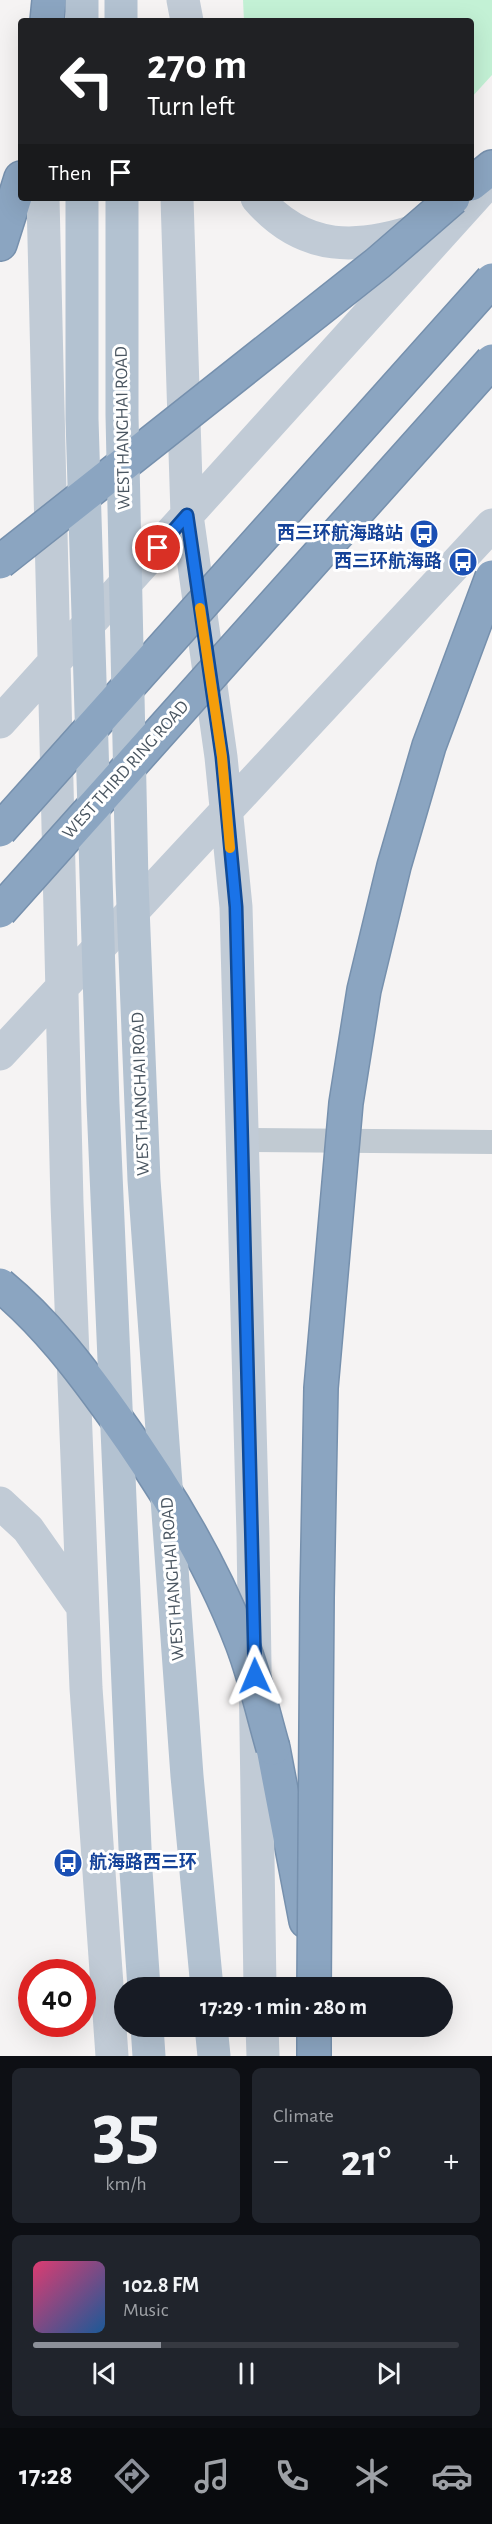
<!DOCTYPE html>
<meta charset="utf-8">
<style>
:root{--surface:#171b24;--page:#20242c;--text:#f1f3f6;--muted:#9ea1a6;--line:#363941;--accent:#8c9099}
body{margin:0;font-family:"Alegreya Sans","Noto Sans SC",sans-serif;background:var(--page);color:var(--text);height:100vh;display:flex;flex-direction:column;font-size:22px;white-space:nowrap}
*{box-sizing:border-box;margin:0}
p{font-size:20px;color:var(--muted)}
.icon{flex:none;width:33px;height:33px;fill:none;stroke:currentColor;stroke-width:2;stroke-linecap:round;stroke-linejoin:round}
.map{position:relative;height:2056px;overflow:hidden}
.sheet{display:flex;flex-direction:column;gap:12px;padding:12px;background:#0d0f14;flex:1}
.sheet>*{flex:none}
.hud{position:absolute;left:18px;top:18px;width:456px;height:183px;border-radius:6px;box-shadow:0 6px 24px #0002;background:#202124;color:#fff;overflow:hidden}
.speed{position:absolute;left:18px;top:1959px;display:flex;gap:12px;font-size:30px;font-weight:700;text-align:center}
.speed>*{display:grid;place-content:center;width:78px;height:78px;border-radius:50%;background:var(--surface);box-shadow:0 6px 24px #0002;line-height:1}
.speed .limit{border:9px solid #d22;background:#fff;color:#111}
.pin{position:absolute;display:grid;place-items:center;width:51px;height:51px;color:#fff;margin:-26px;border:3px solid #fff;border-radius:50%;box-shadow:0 2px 6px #0007}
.me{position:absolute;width:66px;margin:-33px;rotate:359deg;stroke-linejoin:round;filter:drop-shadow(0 0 4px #0008)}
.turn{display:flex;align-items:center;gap:21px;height:126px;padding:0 30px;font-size:27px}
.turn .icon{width:78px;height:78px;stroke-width:2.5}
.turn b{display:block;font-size:42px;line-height:51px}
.then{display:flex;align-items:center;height:57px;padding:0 30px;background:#0003;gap:12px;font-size:22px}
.big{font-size:45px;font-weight:600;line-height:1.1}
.sheet .card{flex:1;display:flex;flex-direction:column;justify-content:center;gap:9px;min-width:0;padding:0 21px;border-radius:9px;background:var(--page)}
.sheet .dial{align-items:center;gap:0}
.dial b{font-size:78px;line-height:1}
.song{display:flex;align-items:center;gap:18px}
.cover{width:72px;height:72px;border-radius:9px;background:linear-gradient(135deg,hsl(340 70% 55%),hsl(210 70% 35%))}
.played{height:6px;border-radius:3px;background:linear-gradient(90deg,var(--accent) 30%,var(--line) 30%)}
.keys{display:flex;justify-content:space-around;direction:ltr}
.heat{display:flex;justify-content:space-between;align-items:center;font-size:33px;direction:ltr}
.sheet .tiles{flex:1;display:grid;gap:12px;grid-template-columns:1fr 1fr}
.card:last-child{grid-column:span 2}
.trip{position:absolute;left:114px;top:1977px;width:339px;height:60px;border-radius:30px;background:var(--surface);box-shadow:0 6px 24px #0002;font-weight:600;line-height:60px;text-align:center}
.menu{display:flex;height:96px;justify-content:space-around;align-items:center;background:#090b0e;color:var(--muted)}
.menu .icon{width:42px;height:42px}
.menu .active{color:var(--accent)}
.menu b{font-size:27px;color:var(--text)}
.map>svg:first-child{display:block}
.green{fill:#c3f1d5}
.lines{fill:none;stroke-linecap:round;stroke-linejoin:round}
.highway-casing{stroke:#7690ad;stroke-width:36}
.street{stroke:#c1cad2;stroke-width:24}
.secondary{stroke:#c1cbd6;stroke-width:33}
.primary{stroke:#b3c2d1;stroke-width:33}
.highway{stroke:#8ba5c1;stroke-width:33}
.highway-bridge-casing{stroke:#7690ad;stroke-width:36;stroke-linecap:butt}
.primary-bridge{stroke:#b3c2d1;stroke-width:33}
.highway-bridge{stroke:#8ba5c1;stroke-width:33}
.route-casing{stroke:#114b97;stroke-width:15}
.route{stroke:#1a73e8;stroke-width:10}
.slow{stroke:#f59e0b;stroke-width:10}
.labels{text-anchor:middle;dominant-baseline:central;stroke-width:6;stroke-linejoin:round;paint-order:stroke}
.street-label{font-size:18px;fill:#4a5661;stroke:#fff}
.transit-label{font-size:18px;font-weight:bold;fill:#164399;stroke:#fff;text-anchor:end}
</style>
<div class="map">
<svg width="492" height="2056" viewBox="0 0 492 2056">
<rect width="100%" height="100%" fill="#f5f3f3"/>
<path class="green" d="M243,0h249v75l-21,23v-77h-227z"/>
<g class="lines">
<g class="highway-casing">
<path id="highway" d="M47,21l2,-21
M471,184l21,-17
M0,244l21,-66
M273,1748l33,173
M314,2056v-30"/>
</g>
<path class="street" d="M243,1140l249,2"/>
<path class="secondary" d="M183,0l4,21
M43,198l24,1005 19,485 26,368
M177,198l10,317 34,242 15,150 17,629 7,452
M257,198c47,55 102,52 164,31
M0,722l492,-544
M0,1054l492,-529
M0,1503l28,26 54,77
M262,2026l1,30"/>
<path class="primary" d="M82,0v21
M121,0v21
M147,2026l2,30
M211,2026l3,30"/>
<use href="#highway" class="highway"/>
<g class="highway-bridge-casing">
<path id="highway-bridge" d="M0,562l378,-299 75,-65
M0,830l492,-550
M0,911l492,-550
M0,1285c45,37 80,83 113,129 51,71 98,147 129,229 13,34 21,70 31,105
M314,1988l3,-390 4,-210 25,-285 18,-113 30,-124 35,-120 63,-169"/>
</g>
<path class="primary-bridge" d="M82,198v221l21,685 33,767 8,117
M122,198v217l10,467 12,298 43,596 20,212"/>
<use href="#highway-bridge" class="highway-bridge"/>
</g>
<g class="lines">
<g class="route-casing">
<path id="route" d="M158,548l29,-33 35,242 14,150 19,769"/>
</g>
<use href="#route" class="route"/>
<path class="slow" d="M200,608l22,149 8,91"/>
</g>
<defs>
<g id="bus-disc" transform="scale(1.5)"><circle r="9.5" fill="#1a4fb4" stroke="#fff"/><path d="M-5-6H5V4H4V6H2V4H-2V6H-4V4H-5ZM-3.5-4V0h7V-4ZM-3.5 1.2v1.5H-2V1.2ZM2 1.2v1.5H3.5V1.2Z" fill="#fff"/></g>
</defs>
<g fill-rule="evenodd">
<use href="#bus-disc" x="424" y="534"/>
<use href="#bus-disc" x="463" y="562"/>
<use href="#bus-disc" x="68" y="1863"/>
</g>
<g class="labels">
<g class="street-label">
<text transform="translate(123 428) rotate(-91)">WEST HANGHAI ROAD</text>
<text transform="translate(126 770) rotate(-48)">WEST THIRD RING ROAD</text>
<text transform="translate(141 1094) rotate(-92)">WEST HANGHAI ROAD</text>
<text transform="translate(173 1579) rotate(-94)">WEST HANGHAI ROAD</text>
</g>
<g class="transit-label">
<text x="403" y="534">西三环航海路站</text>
<text x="442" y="562">西三环航海路</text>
<text x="89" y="1863" text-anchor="start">航海路西三环</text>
</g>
</g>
</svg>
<div class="speed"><div class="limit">40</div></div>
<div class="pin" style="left:158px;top:548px;background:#d93025"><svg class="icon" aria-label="arrive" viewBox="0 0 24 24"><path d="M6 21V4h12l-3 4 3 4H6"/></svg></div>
<svg class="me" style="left:255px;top:1676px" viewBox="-20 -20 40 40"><path d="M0-17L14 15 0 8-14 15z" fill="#1a73e8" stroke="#fff" stroke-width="4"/></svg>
<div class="trip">17:29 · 1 min · 280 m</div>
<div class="hud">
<div class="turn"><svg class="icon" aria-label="left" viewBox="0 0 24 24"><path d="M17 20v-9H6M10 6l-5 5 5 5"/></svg><div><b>270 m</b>Turn left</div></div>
<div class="then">Then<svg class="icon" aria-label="arrive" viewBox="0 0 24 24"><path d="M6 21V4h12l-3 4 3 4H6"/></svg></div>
</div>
</div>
<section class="sheet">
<div class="tiles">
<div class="card dial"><b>35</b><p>km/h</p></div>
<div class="card"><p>Climate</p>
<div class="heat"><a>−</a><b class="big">21°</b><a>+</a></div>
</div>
<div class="card">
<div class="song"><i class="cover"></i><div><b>102.8 FM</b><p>Music</p></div></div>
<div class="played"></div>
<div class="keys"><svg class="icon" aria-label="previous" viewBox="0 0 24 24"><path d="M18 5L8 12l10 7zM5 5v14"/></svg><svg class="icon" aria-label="pause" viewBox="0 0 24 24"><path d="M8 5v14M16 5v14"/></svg><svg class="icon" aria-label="next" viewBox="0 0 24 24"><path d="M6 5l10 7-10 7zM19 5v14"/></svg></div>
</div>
</div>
</section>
<nav class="menu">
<b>17:28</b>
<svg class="icon active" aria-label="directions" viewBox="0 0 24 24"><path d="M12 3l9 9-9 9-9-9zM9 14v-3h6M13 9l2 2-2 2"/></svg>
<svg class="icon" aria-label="music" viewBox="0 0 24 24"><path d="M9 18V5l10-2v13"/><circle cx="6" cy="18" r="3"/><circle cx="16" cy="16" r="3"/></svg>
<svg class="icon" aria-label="phone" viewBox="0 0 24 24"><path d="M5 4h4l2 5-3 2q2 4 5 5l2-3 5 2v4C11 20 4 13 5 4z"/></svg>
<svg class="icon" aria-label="climate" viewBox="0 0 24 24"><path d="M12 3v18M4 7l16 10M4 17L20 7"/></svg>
<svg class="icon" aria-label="car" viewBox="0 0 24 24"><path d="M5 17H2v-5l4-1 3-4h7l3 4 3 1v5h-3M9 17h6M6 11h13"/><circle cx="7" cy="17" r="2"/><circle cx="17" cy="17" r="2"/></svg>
</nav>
